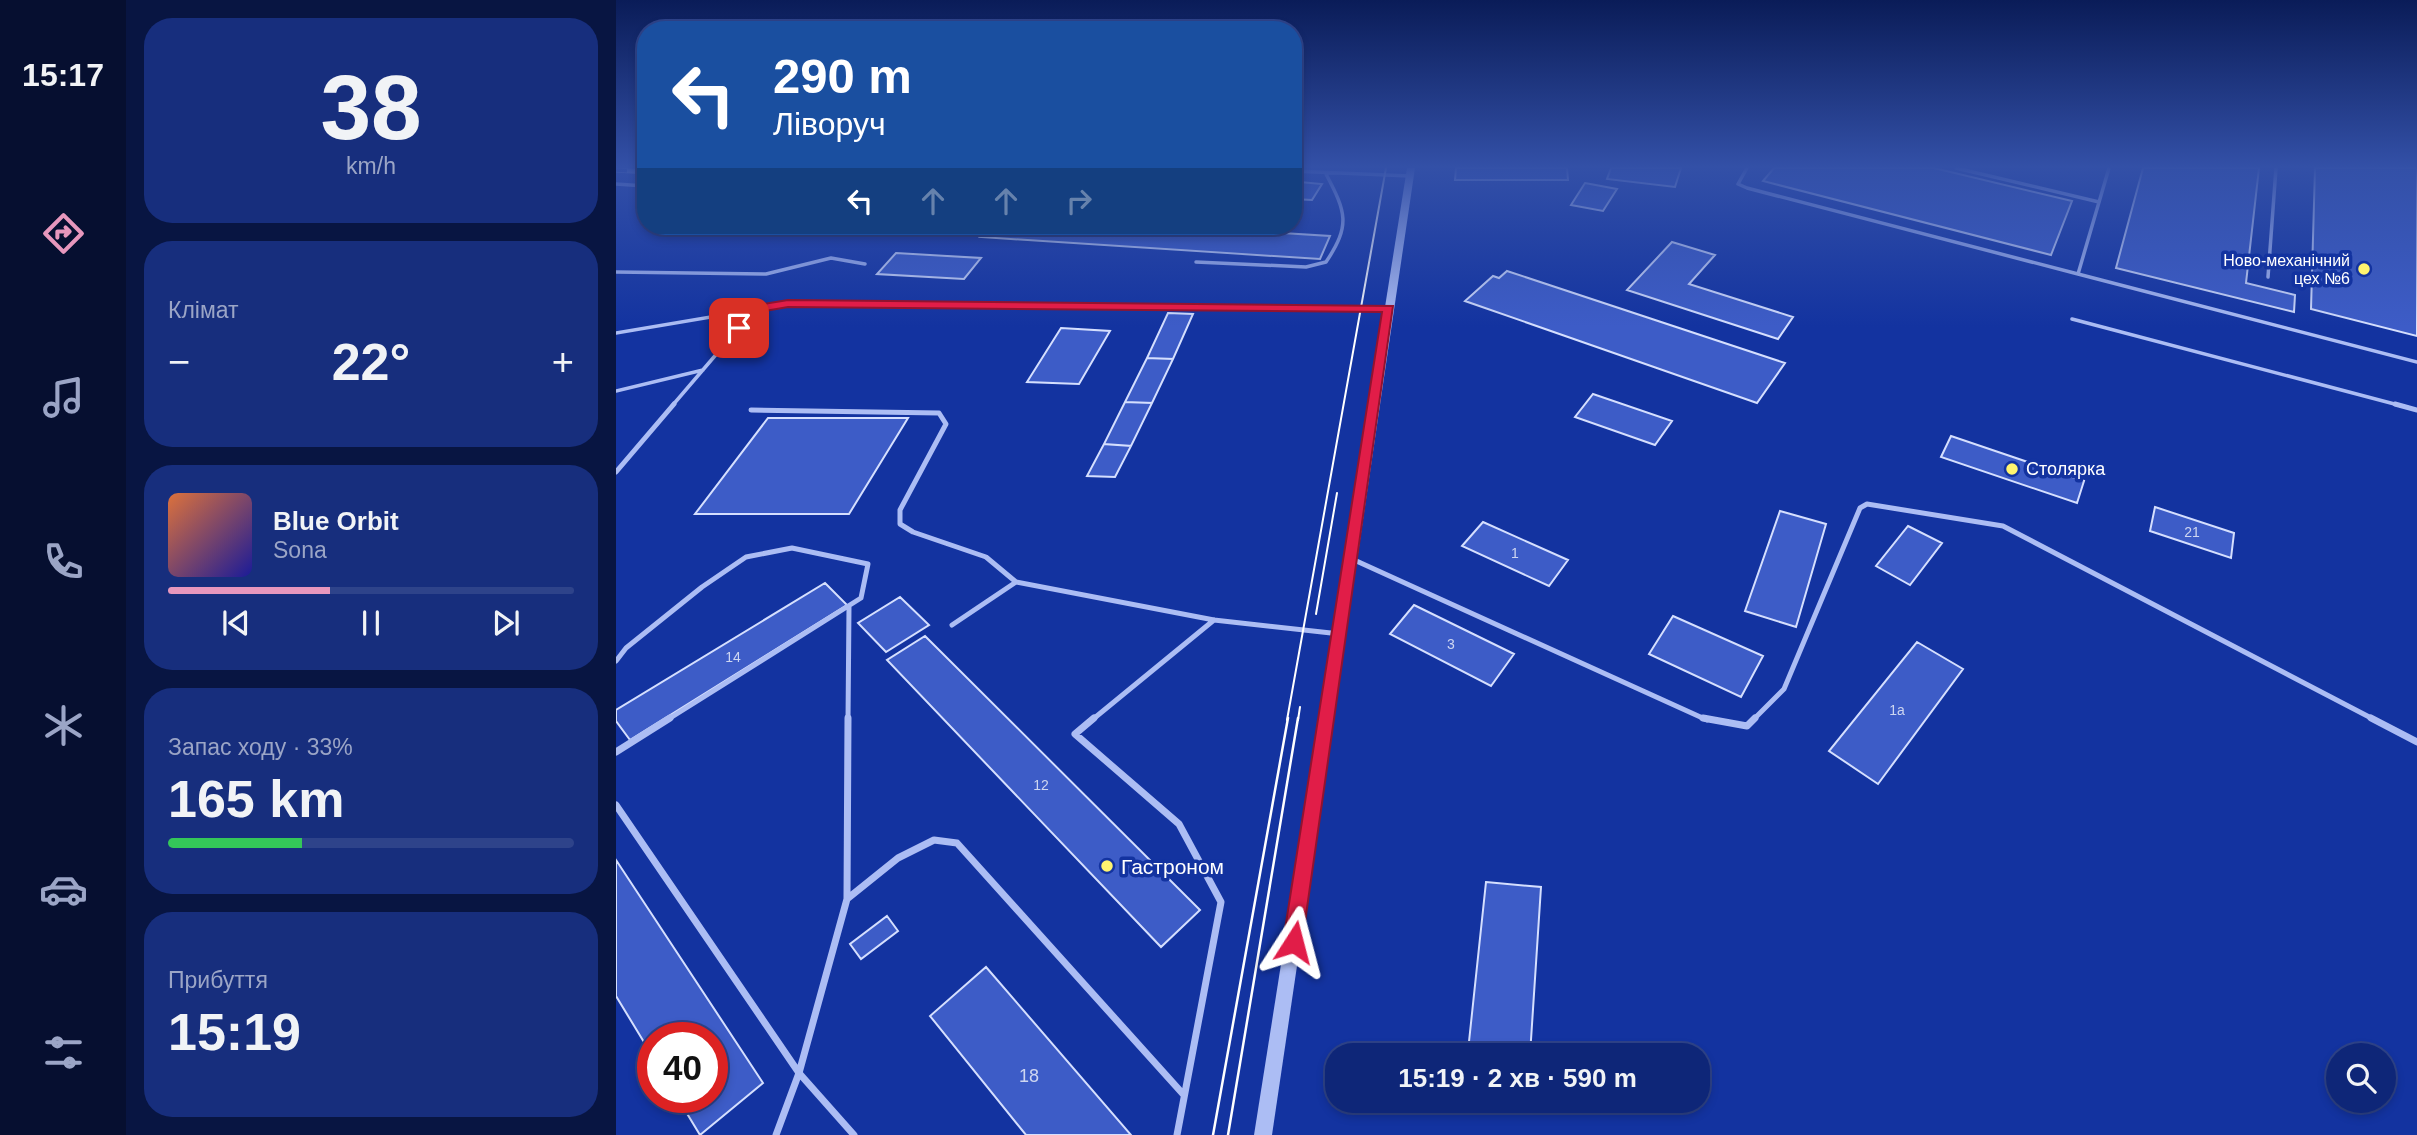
<!DOCTYPE html>
<html lang="uk">
<meta charset="utf-8">
<style>
:root{--surface:#0e2678;--page:#172e7d;--text:#f1f3f6;--muted:#9ba5c6;--line:#2e438a;--accent:#e797bd}
body{margin:0;font-family:Helvetica,sans-serif;background:var(--page);color:var(--text);height:100vh;display:flex;flex-direction:column;font-size:26px;white-space:nowrap}
*{box-sizing:border-box;margin:0}
p{font-size:23px;color:var(--muted)}
.icon{flex:none;width:38px;height:38px;fill:none;stroke:currentColor;stroke-width:2;stroke-linecap:round;stroke-linejoin:round}
.map{position:relative;flex:1;overflow:hidden}
.details{display:flex;flex-direction:column;gap:18px;padding:18px;background:#081542;width:490px}
.details>*{flex:none}
.guide{position:absolute;left:21px;top:21px;width:665px;height:214px;border-radius:28px;box-shadow:0 4px 10px #0003,0 0 0 2px var(--line);background:#1a4fa0;color:#fff;overflow:hidden}
.fabs{position:absolute;left:1710px;top:1043px;display:grid;gap:14px}
.fabs a{display:grid;place-items:center;width:70px;height:70px;border-radius:50%;background:var(--surface);box-shadow:0 4px 10px #0003,0 0 0 2px var(--line);font-size:35px}
.speed{position:absolute;left:21px;top:1022px;display:flex;gap:14px;font-size:35px;font-weight:700;text-align:center}
.speed>*{display:grid;place-content:center;width:91px;height:91px;border-radius:50%;background:var(--surface);box-shadow:0 4px 10px #0003,0 0 0 2px var(--line);line-height:1}
.speed .limit{border:10px solid #d22;background:#fff;color:#111}
.pin{position:absolute;display:grid;place-items:center;width:60px;height:60px;color:#fff;margin:-30px;border-radius:14px;box-shadow:0 4px 10px #0006}
.me{position:absolute;width:77px;margin:-38px;rotate:9deg;stroke-linejoin:round;filter:drop-shadow(0 0 5px #0008)}
.turn{display:flex;align-items:center;gap:24px;height:147px;padding:0 21px;font-size:32px}
.turn .icon{width:91px;height:91px;stroke-width:2.5}
.turn b{display:block;font-size:49px;line-height:60px}
.lanes{display:flex;align-items:center;height:66px;padding:0 21px;background:#0003;justify-content:center;gap:35px;direction:ltr}
.lanes .off{opacity:.35}
.big{font-size:52px;font-weight:700;line-height:1.1}
.details .card{flex:1;display:flex;flex-direction:column;justify-content:center;gap:10px;min-width:0;padding:0 24px;border-radius:28px;background:var(--page)}
.details .dial{align-items:center;gap:0}
.dial b{font-size:91px;line-height:1}
.song{display:flex;align-items:center;gap:21px}
.cover{width:84px;height:84px;border-radius:10px;background:linear-gradient(135deg,hsl(20 70% 55%),hsl(240 70% 35%))}
.played{height:7px;border-radius:4px;background:linear-gradient(90deg,var(--accent) 40%,var(--line) 40%)}
.keys{display:flex;justify-content:space-around;direction:ltr}
.heat{display:flex;justify-content:space-between;align-items:center;font-size:38px;direction:ltr}
.charge{height:10px;border-radius:5px;background:linear-gradient(90deg,#34c759 33%,var(--line) 0)}
.trip{position:absolute;left:709px;top:1043px;width:385px;height:70px;border-radius:28px;background:var(--surface);box-shadow:0 4px 10px #0003,0 0 0 2px var(--line);font-weight:700;line-height:70px;text-align:center}
main{display:flex;flex:1;min-height:0}
.dock{display:flex;flex-direction:column;width:126px;justify-content:space-around;align-items:center;background:#060f30;color:var(--muted)}
.dock .icon{width:49px;height:49px}
.dock .current{color:var(--accent)}
.dock b{font-size:32px;color:var(--text)}
.map>svg:first-child{display:block}
.building{fill:#3d5cc7;stroke:#d5dffe;stroke-width:2}
.lines{fill:none;stroke-linecap:round;stroke-linejoin:round}
.service-far2{stroke:#acbdf4;stroke-width:3.5}
.service-far1{stroke:#acbdf4;stroke-width:5}
.service{stroke:#acbdf4;stroke-width:7}
.tertiary{fill:#acbdf4;fill-rule:evenodd}
.tram-far1{stroke:#fff;stroke-width:2}
.tram{stroke:#fff;stroke-width:2.5}
.rail-casing{stroke:#fff;stroke-width:5}
.rail{stroke:#1333a0;stroke-width:3.5;stroke-dasharray:11;stroke-linecap:butt}
.route{fill:#e11d48;stroke:#92132f;stroke-width:2}
.poi-dot{fill:#fff46f;stroke:#1333a0;stroke-width:2.5}
.labels{text-anchor:middle;dominant-baseline:central;stroke-width:7;stroke-linejoin:round;paint-order:stroke}
.number-label{font-size:14px;fill:#ced6f1}
.far-poi-label{font-size:16px;fill:#fff;stroke:#1333a0;text-anchor:end}
.poi-label{font-size:18px;fill:#fff;stroke:#1333a0;text-anchor:start}
.near-number-label{font-size:18px;fill:#ced6f1}
.near-poi-label{font-size:21px;fill:#fff;stroke:#1333a0;text-anchor:start}
</style>
<main>
<nav class="dock">
<b>15:17</b>
<svg class="icon current" aria-label="directions" viewBox="0 0 24 24"><path d="M12 3l9 9-9 9-9-9zM9 14v-3h6M13 9l2 2-2 2"/></svg>
<svg class="icon" aria-label="music" viewBox="0 0 24 24"><path d="M9 18V5l10-2v13"/><circle cx="6" cy="18" r="3"/><circle cx="16" cy="16" r="3"/></svg>
<svg class="icon" aria-label="phone" viewBox="0 0 24 24"><path d="M5 4h4l2 5-3 2q2 4 5 5l2-3 5 2v4C11 20 4 13 5 4z"/></svg>
<svg class="icon" aria-label="climate" viewBox="0 0 24 24"><path d="M12 3v18M4 7l16 10M4 17L20 7"/></svg>
<svg class="icon" aria-label="car" viewBox="0 0 24 24"><path d="M5 17H2v-5l4-1 3-4h7l3 4 3 1v5h-3M9 17h6M6 11h13"/><circle cx="7" cy="17" r="2"/><circle cx="17" cy="17" r="2"/></svg>
<svg class="icon" aria-label="filters" viewBox="0 0 24 24"><path d="M4 7h16M4 17h16"/><circle cx="9" cy="7" r="2"/><circle cx="15" cy="17" r="2"/></svg>
</nav>
<section class="details">
<div class="card dial"><b>38</b><p>km/h</p></div>
<div class="card"><p>Клімат</p>
<div class="heat"><a>−</a><b class="big">22°</b><a>+</a></div>
</div>
<div class="card">
<div class="song"><i class="cover"></i><div><b>Blue Orbit</b><p>Sona</p></div></div>
<div class="played"></div>
<div class="keys"><svg class="icon" aria-label="previous" viewBox="0 0 24 24"><path d="M18 5L8 12l10 7zM5 5v14"/></svg><svg class="icon" aria-label="pause" viewBox="0 0 24 24"><path d="M8 5v14M16 5v14"/></svg><svg class="icon" aria-label="next" viewBox="0 0 24 24"><path d="M6 5l10 7-10 7zM19 5v14"/></svg></div>
</div>
<div class="card"><p>Запас ходу · 33%</p><b class="big">165 km</b><div class="charge"></div></div>
<div class="card"><p>Прибуття</p><b class="big">15:19</b></div>
</section>
<div class="map">
<svg width="1801" height="1135" viewBox="0 0 1801 1135">
<rect width="100%" height="100%" fill="#1333a0"/>
<path class="building" d="M840,168h111l1,12h-113z
M995,168h70l-6,19 -68,-8z
M1158,168h160l138,33 -21,54 -288,-74z
M1527,168h116l-13,115 49,12 -1,17 -178,-44z
M1699,168h102v168l-106,-27z
M684,182l22,2 -10,16 -19,-1v-8z
M969,183l32,6 -14,22 -32,-6z
M373,226h182l159,10 -10,23 -340,-22z
M1056,242l43,13 -26,29 104,33 -15,22 -151,-49z
M280,253l85,5 -17,21 -87,-5z
M891,271l278,92 -28,40 -292,-102 28,-25 6,2z
M552,313l25,1 -20,45 -26,-1z
M445,328l49,3 -31,53 -52,-2z
M531,358l26,1 -21,44 -27,-1z
M977,394l79,27 -17,24 -80,-28z
M509,402l27,1 -21,43 -27,-2z
M152,418h140l-59,96h-154z
M1335,436l133,45 -7,22 -136,-46z
M488,444l27,2 -16,31 -28,-1z
M1539,507l79,26 -3,25 -81,-27z
M1164,511l46,13 -30,103 -51,-16z
M867,522l85,38 -19,26 -87,-40z
M1292,526l34,17 -32,42 -34,-19z
M209,583l22,22 -217,135 -14,-19v-11z
M284,597l29,28 -43,27 -28,-29z
M798,605l100,49 -23,32 -101,-52z
M1057,616l90,40 -22,41 -92,-43z
M309,636l275,274 -39,37 -274,-287z
M1301,642l46,27 -85,115 -49,-33z
M0,860l147,223 -63,52 -23,-38h35v-59h-59v19l-37,-61z
M870,882l55,5 -11,168 -62,-4z
M271,916l11,15 -37,28 -11,-15z
M370,967l145,168h-105l-96,-119z"/>
<g class="lines">
<path class="service-far2" d="M1131,168l-9,16 9,4 331,86
M1340,168l143,34
M1493,168l-31,106 339,88
M677,171l117,5
M0,184l30,2
M580,262l110,5 20,-5c25,-37 20,-50 0,-88
M0,272l150,2 65,-16 34,6
M1652,277l8,-109
M1456,319l330,87
M0,333l172,-29 601,4
M0,391l87,-21
M56,406l83,-97"/>
<path class="service-far1" d="M1779,404l22,6
M135,410l188,3 7,11 -46,86v14l13,8 73,25 30,25 198,38 126,14
M0,472l58,-68
M736,559l355,161
M336,625l64,-43
M0,661l10,-13 76,-61 44,-30 46,-9 76,16 -7,34 -194,122
M232,720l1,-113
M476,720l122,-100
M1137,720l31,-31 76,-181 7,-4 136,22 372,194"/>
<path class="service" d="M478,718l-19,16 104,90 42,78 -44,233
M1087,718l44,8 8,-8
M1755,718l46,24
M0,752l54,-34
M0,805l183,268 55,62
M231,899l1,-181
M160,1135l23,-62 48,-174 51,-41 36,-18 23,3 226,251"/>
<path class="tertiary" d="M791,168h8l-143,967h-18z"/>
<path class="tram-far1" d="M700,614l21,-121
M671,720l99,-552
M682,720l2,-13"/>
<path class="tram" d="M597,1135l75,-417
M612,1135l70,-417"/>
<g class="rail-casing">
<path id="rail" d="M0,170l30,2"/>
</g>
<use href="#rail" class="rail"/>
</g>
<linearGradient id="sky" x2="0" y2="1"><stop stop-color="#0a1c58"/><stop offset="0.51" stop-color="#3350a7"/><stop offset="1" stop-color="#3350a7" stop-opacity="0"/></linearGradient>
<rect width="1801" height="327" fill="url(#sky)"/>
<path class="route" d="M172,300l605,6 -92,644 -7,3 -8,-3 -3,-8 99,-630 -594,-5 -29,5 -16,19 -10,-3 18,-22z"/>
<g class="poi-dot">
<circle cx="1748" cy="269" r="7"/>
<circle cx="1396" cy="469" r="7"/>
<circle cx="491" cy="866" r="7"/>
</g>
<g class="labels">
<g class="number-label">
<text x="1576" y="532">21</text>
<text x="899" y="553">1</text>
<text x="835" y="644">3</text>
<text x="117" y="657">14</text>
<text x="1281" y="710">1а</text>
<text x="425" y="785">12</text>
</g>
<g class="far-poi-label">
<text x="1734" y="260">Ново-механічний<tspan x="1734" dy="18">цех №6</tspan></text>
</g>
<g class="poi-label">
<text x="1410" y="469">Столярка</text>
</g>
<g class="near-number-label">
<text x="413" y="1076">18</text>
</g>
<g class="near-poi-label">
<text x="505" y="866">Гастроном</text>
</g>
</g>
</svg>
<div class="fabs">
<a><svg class="icon" aria-label="search" viewBox="0 0 24 24"><circle cx="10" cy="10" r="6"/><path d="M15 15l6 6"/></svg></a>
</div>
<div class="speed"><div class="limit">40</div></div>
<div class="pin" style="left:123px;top:328px;background:#d93025"><svg class="icon" aria-label="arrive" viewBox="0 0 24 24"><path d="M6 21V4h12l-3 4 3 4H6"/></svg></div>
<svg class="me" style="left:678px;top:942px" viewBox="-20 -20 40 40"><path d="M0-17L14 15 0 8-14 15z" fill="#e11d48" stroke="#fff" stroke-width="4"/></svg>
<div class="trip">15:19 · 2 хв · 590 m</div>
<div class="guide">
<div class="turn"><svg class="icon" aria-label="left" viewBox="0 0 24 24"><path d="M17 20v-9H6M10 6l-5 5 5 5"/></svg><div><b>290 m</b>Ліворуч</div></div>
<div class="lanes"><svg class="icon" aria-label="left" viewBox="0 0 24 24"><path d="M17 20v-9H6M10 6l-5 5 5 5"/></svg><svg class="icon off" aria-label="ahead" viewBox="0 0 24 24"><path d="M12 20V5M6 11l6-6 6 6"/></svg><svg class="icon off" aria-label="ahead" viewBox="0 0 24 24"><path d="M12 20V5M6 11l6-6 6 6"/></svg><svg class="icon off" aria-label="right" viewBox="0 0 24 24"><path d="M7 20v-9h11M14 6l5 5-5 5"/></svg></div>
</div>
</div>
</main>
